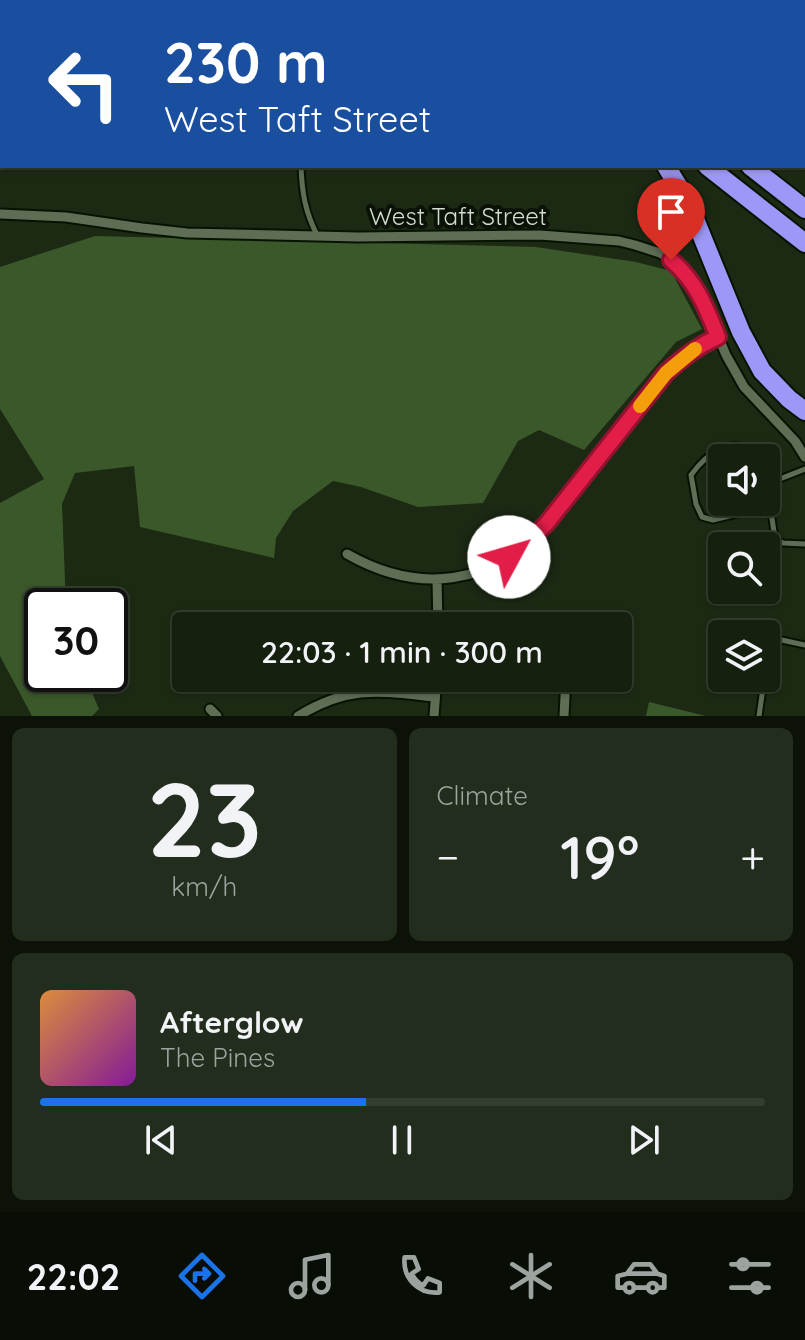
<!DOCTYPE html>
<meta charset="utf-8">
<style>
:root{--surface:#15200f;--page:#222d1d;--text:#f1f3f6;--muted:#9da39e;--line:#343e2f;--accent:#1a73e8}
body{margin:0;font-family:Quicksand,sans-serif;background:var(--page);color:var(--text);height:100vh;display:flex;flex-direction:column;font-size:30px;white-space:nowrap}
*{box-sizing:border-box;margin:0}
p{font-size:26px;color:var(--muted)}
.icon{flex:none;width:44px;height:44px;fill:none;stroke:currentColor;stroke-width:2;stroke-linecap:round;stroke-linejoin:round}
.map{position:relative;height:716px;overflow:hidden}
.panel{display:flex;flex-direction:column;gap:12px;padding:12px;background:#0c1208;flex:1}
.panel>*{flex:none}
.hud{position:absolute;left:0px;top:0px;width:806px;height:168px;box-shadow:0 2px 6px #0004,0 0 0 2px var(--line);background:#1a4fa0;color:#fff;overflow:hidden}
.tools{position:absolute;left:708px;top:444px;display:grid;gap:16px}
.tools a{display:grid;place-items:center;width:72px;height:72px;border-radius:8px;background:var(--surface);box-shadow:0 2px 6px #0004,0 0 0 2px var(--line);font-size:40px}
.speed{position:absolute;left:24px;top:588px;display:flex;gap:16px;font-size:40px;font-weight:700;text-align:center}
.speed>*{display:grid;place-content:center;width:104px;height:104px;border-radius:50%;background:var(--surface);box-shadow:0 2px 6px #0004,0 0 0 2px var(--line);line-height:1}
.speed .limit{border:4px solid #111;border-radius:12px;background:#fff;color:#111}
.pin{position:absolute;display:grid;place-items:center;width:68px;height:68px;color:#fff;margin:-82px -34px;border-radius:50% 50% 50% 0;rotate:-45deg;box-shadow:0 0 8px #0007}
.pin .icon{rotate:45deg}
.me{position:absolute;width:88px;margin:-44px;rotate:51deg;stroke-linejoin:round;filter:drop-shadow(0 0 6px #0008)}
.turn{display:flex;align-items:center;gap:28px;height:168px;padding:0 32px;font-size:36px}
.turn .icon{width:104px;height:104px;stroke-width:2.5}
.turn b{display:block;font-size:56px;line-height:68px}
.big{font-size:60px;font-weight:600;line-height:1.1}
.panel .card{flex:1;display:flex;flex-direction:column;justify-content:center;gap:12px;min-width:0;padding:0 28px;border-radius:12px;background:var(--page)}
.panel .dial{align-items:center;gap:0}
.dial b{font-size:104px;line-height:1}
.song{display:flex;align-items:center;gap:24px}
.cover{width:96px;height:96px;border-radius:12px;background:linear-gradient(135deg,hsl(30 70% 55%),hsl(290 70% 35%))}
.played{height:8px;border-radius:4px;background:linear-gradient(90deg,var(--accent) 45%,var(--line) 45%)}
.keys{display:flex;justify-content:space-around;direction:ltr}
.heat{display:flex;justify-content:space-between;align-items:center;font-size:44px;direction:ltr}
.panel .tiles{flex:1;display:grid;gap:12px;grid-template-columns:1fr 1fr}
.card:last-child{grid-column:span 2}
.trip{position:absolute;left:172px;top:612px;width:460px;height:80px;border-radius:8px;background:var(--surface);box-shadow:0 2px 6px #0004,0 0 0 2px var(--line);font-weight:600;line-height:80px;text-align:center}
.tab-bar{display:flex;height:128px;justify-content:space-around;align-items:center;background:#080d06;color:var(--muted)}
.tab-bar .icon{width:56px;height:56px}
.tab-bar .selected{color:var(--accent)}
.tab-bar b{font-size:36px;color:var(--text)}
.map>svg:first-child{display:block}
.green{fill:#3a5829}
.lines{fill:none;stroke-linecap:round;stroke-linejoin:round}
.lane-casing{stroke:#061301;stroke-width:9}
.street-casing{stroke:#061301;stroke-width:13}
.highway-casing{stroke:#061301;stroke-width:22}
.path{stroke:#798573;stroke-width:2;stroke-dasharray:6 4;stroke-linecap:butt}
.lane{stroke:#5d6e55;stroke-width:5}
.street{stroke:#5d6e55;stroke-width:9}
.highway{stroke:#9d98f8;stroke-width:18}
.route-casing{stroke:#92132f;stroke-width:20}
.route{stroke:#e11d48;stroke-width:14}
.slow{stroke:#f59e0b;stroke-width:14}
.labels{text-anchor:middle;dominant-baseline:central;stroke-width:8;stroke-linejoin:round;paint-order:stroke}
.street-label{font-size:24px;fill:#d2dcce;stroke:#0a1107}
</style>
<div class="map">
<svg width="805" height="716" viewBox="0 0 805 716">
<rect width="100%" height="100%" fill="#1c2a14"/>
<path class="green" d="M95,236l441,11 100,15 35,9 31,58 -26,13 -92,108 -45,-20 -21,11 -35,62 -65,4 -57,-20 -28,-6 -40,30 -17,27 -2,20 -134,-31 -6,-61 -59,7 -13,31 4,102h-24v68h42l15,35 -7,7h-60l-32,-60v-153l44,-24 -44,-70v-142z
M649,702l57,14h-60z"/>
<g class="lines">
<g class="lane-casing">
<path id="lane" d="M707,0l1,2
M179,2l1,-2
M804,28l1,-1
M301,166c1,27 4,45 16,69
M757,458c-22,-26 -50,-5 -66,17l5,29 6,13 11,3 57,-14
M805,469l-38,15 8,55 8,4 22,1
M767,670l6,-30 4,-1 28,6
M759,716l4,-28"/>
</g>
<g class="street-casing">
<path id="street" d="M60,2l1,-2
M0,62l2,1
M1,214l65,3 76,11 45,5 171,4 182,-2 79,6 16,4 25,8 11,7 20,20 10,15 25,60 18,32 51,54 10,16
M347,554c72,41 145,32 200,-31l119,-150c16,-15 31,-27 52,-36
M437,580l1,46
M210,709l7,7
M298,716c52,-31 80,-25 137,-19
M434,716l3,-38
M564,716l2,-38"/>
</g>
<g class="highway-casing">
<path id="highway" d="M495,0l3,2
M538,0l3,2
M804,119h1
M666,166l22,36 53,130 21,39 27,28 16,12
M707,166l98,77
M750,166l55,43"/>
</g>
<path class="path" d="M675,0l4,2"/>
<use href="#lane" class="lane"/>
<use href="#street" class="street"/>
<use href="#highway" class="highway"/>
</g>
<g class="lines">
<g class="route-casing">
<path id="route" d="M509,557l16,-12 22,-22 119,-150c16,-15 31,-27 52,-36 -12,-30 -22,-56 -47,-77"/>
</g>
<use href="#route" class="route"/>
<path class="slow" d="M640,406l26,-33 29,-24"/>
</g>
<g class="labels">
<g class="street-label">
<text x="458" y="216">West Taft Street</text>
</g>
</g>
</svg>
<div class="tools">
<a><svg class="icon" aria-label="sound" viewBox="0 0 24 24"><path d="M4 9h4l5-4v14l-5-4H4zM17 9q2 3 0 6"/></svg></a>
<a><svg class="icon" aria-label="search" viewBox="0 0 24 24"><circle cx="10" cy="10" r="6"/><path d="M15 15l6 6"/></svg></a>
<a><svg class="icon" aria-label="layers" viewBox="0 0 24 24"><path d="M12 4l9 5-9 5-9-5zM3 14l9 5 9-5"/></svg></a>
</div>
<div class="speed"><div class="limit">30</div></div>
<div class="pin" style="left:671px;top:260px;background:#d93025"><svg class="icon" aria-label="arrive" viewBox="0 0 24 24"><path d="M6 21V4h12l-3 4 3 4H6"/></svg></div>
<svg class="me" style="left:509px;top:557px" viewBox="-20 -20 40 40"><circle r="19" fill="#fff"/><path d="M0-13L10 11 0 6-10 11z" fill="#e11d48"/></svg>
<div class="trip">22:03 · 1 min · 300 m</div>
<div class="hud">
<div class="turn"><svg class="icon" aria-label="left" viewBox="0 0 24 24"><path d="M17 20v-9H6M10 6l-5 5 5 5"/></svg><div><b>230 m</b>West Taft Street</div></div>
</div>
</div>
<section class="panel">
<div class="tiles">
<div class="card dial"><b>23</b><p>km/h</p></div>
<div class="card"><p>Climate</p>
<div class="heat"><a>−</a><b class="big">19°</b><a>+</a></div>
</div>
<div class="card">
<div class="song"><i class="cover"></i><div><b>Afterglow</b><p>The Pines</p></div></div>
<div class="played"></div>
<div class="keys"><svg class="icon" aria-label="previous" viewBox="0 0 24 24"><path d="M18 5L8 12l10 7zM5 5v14"/></svg><svg class="icon" aria-label="pause" viewBox="0 0 24 24"><path d="M8 5v14M16 5v14"/></svg><svg class="icon" aria-label="next" viewBox="0 0 24 24"><path d="M6 5l10 7-10 7zM19 5v14"/></svg></div>
</div>
</div>
</section>
<nav class="tab-bar">
<b>22:02</b>
<svg class="icon selected" aria-label="directions" viewBox="0 0 24 24"><path d="M12 3l9 9-9 9-9-9zM9 14v-3h6M13 9l2 2-2 2"/></svg>
<svg class="icon" aria-label="music" viewBox="0 0 24 24"><path d="M9 18V5l10-2v13"/><circle cx="6" cy="18" r="3"/><circle cx="16" cy="16" r="3"/></svg>
<svg class="icon" aria-label="phone" viewBox="0 0 24 24"><path d="M5 4h4l2 5-3 2q2 4 5 5l2-3 5 2v4C11 20 4 13 5 4z"/></svg>
<svg class="icon" aria-label="climate" viewBox="0 0 24 24"><path d="M12 3v18M4 7l16 10M4 17L20 7"/></svg>
<svg class="icon" aria-label="car" viewBox="0 0 24 24"><path d="M5 17H2v-5l4-1 3-4h7l3 4 3 1v5h-3M9 17h6M6 11h13"/><circle cx="7" cy="17" r="2"/><circle cx="17" cy="17" r="2"/></svg>
<svg class="icon" aria-label="filters" viewBox="0 0 24 24"><path d="M4 7h16M4 17h16"/><circle cx="9" cy="7" r="2"/><circle cx="15" cy="17" r="2"/></svg>
</nav>
